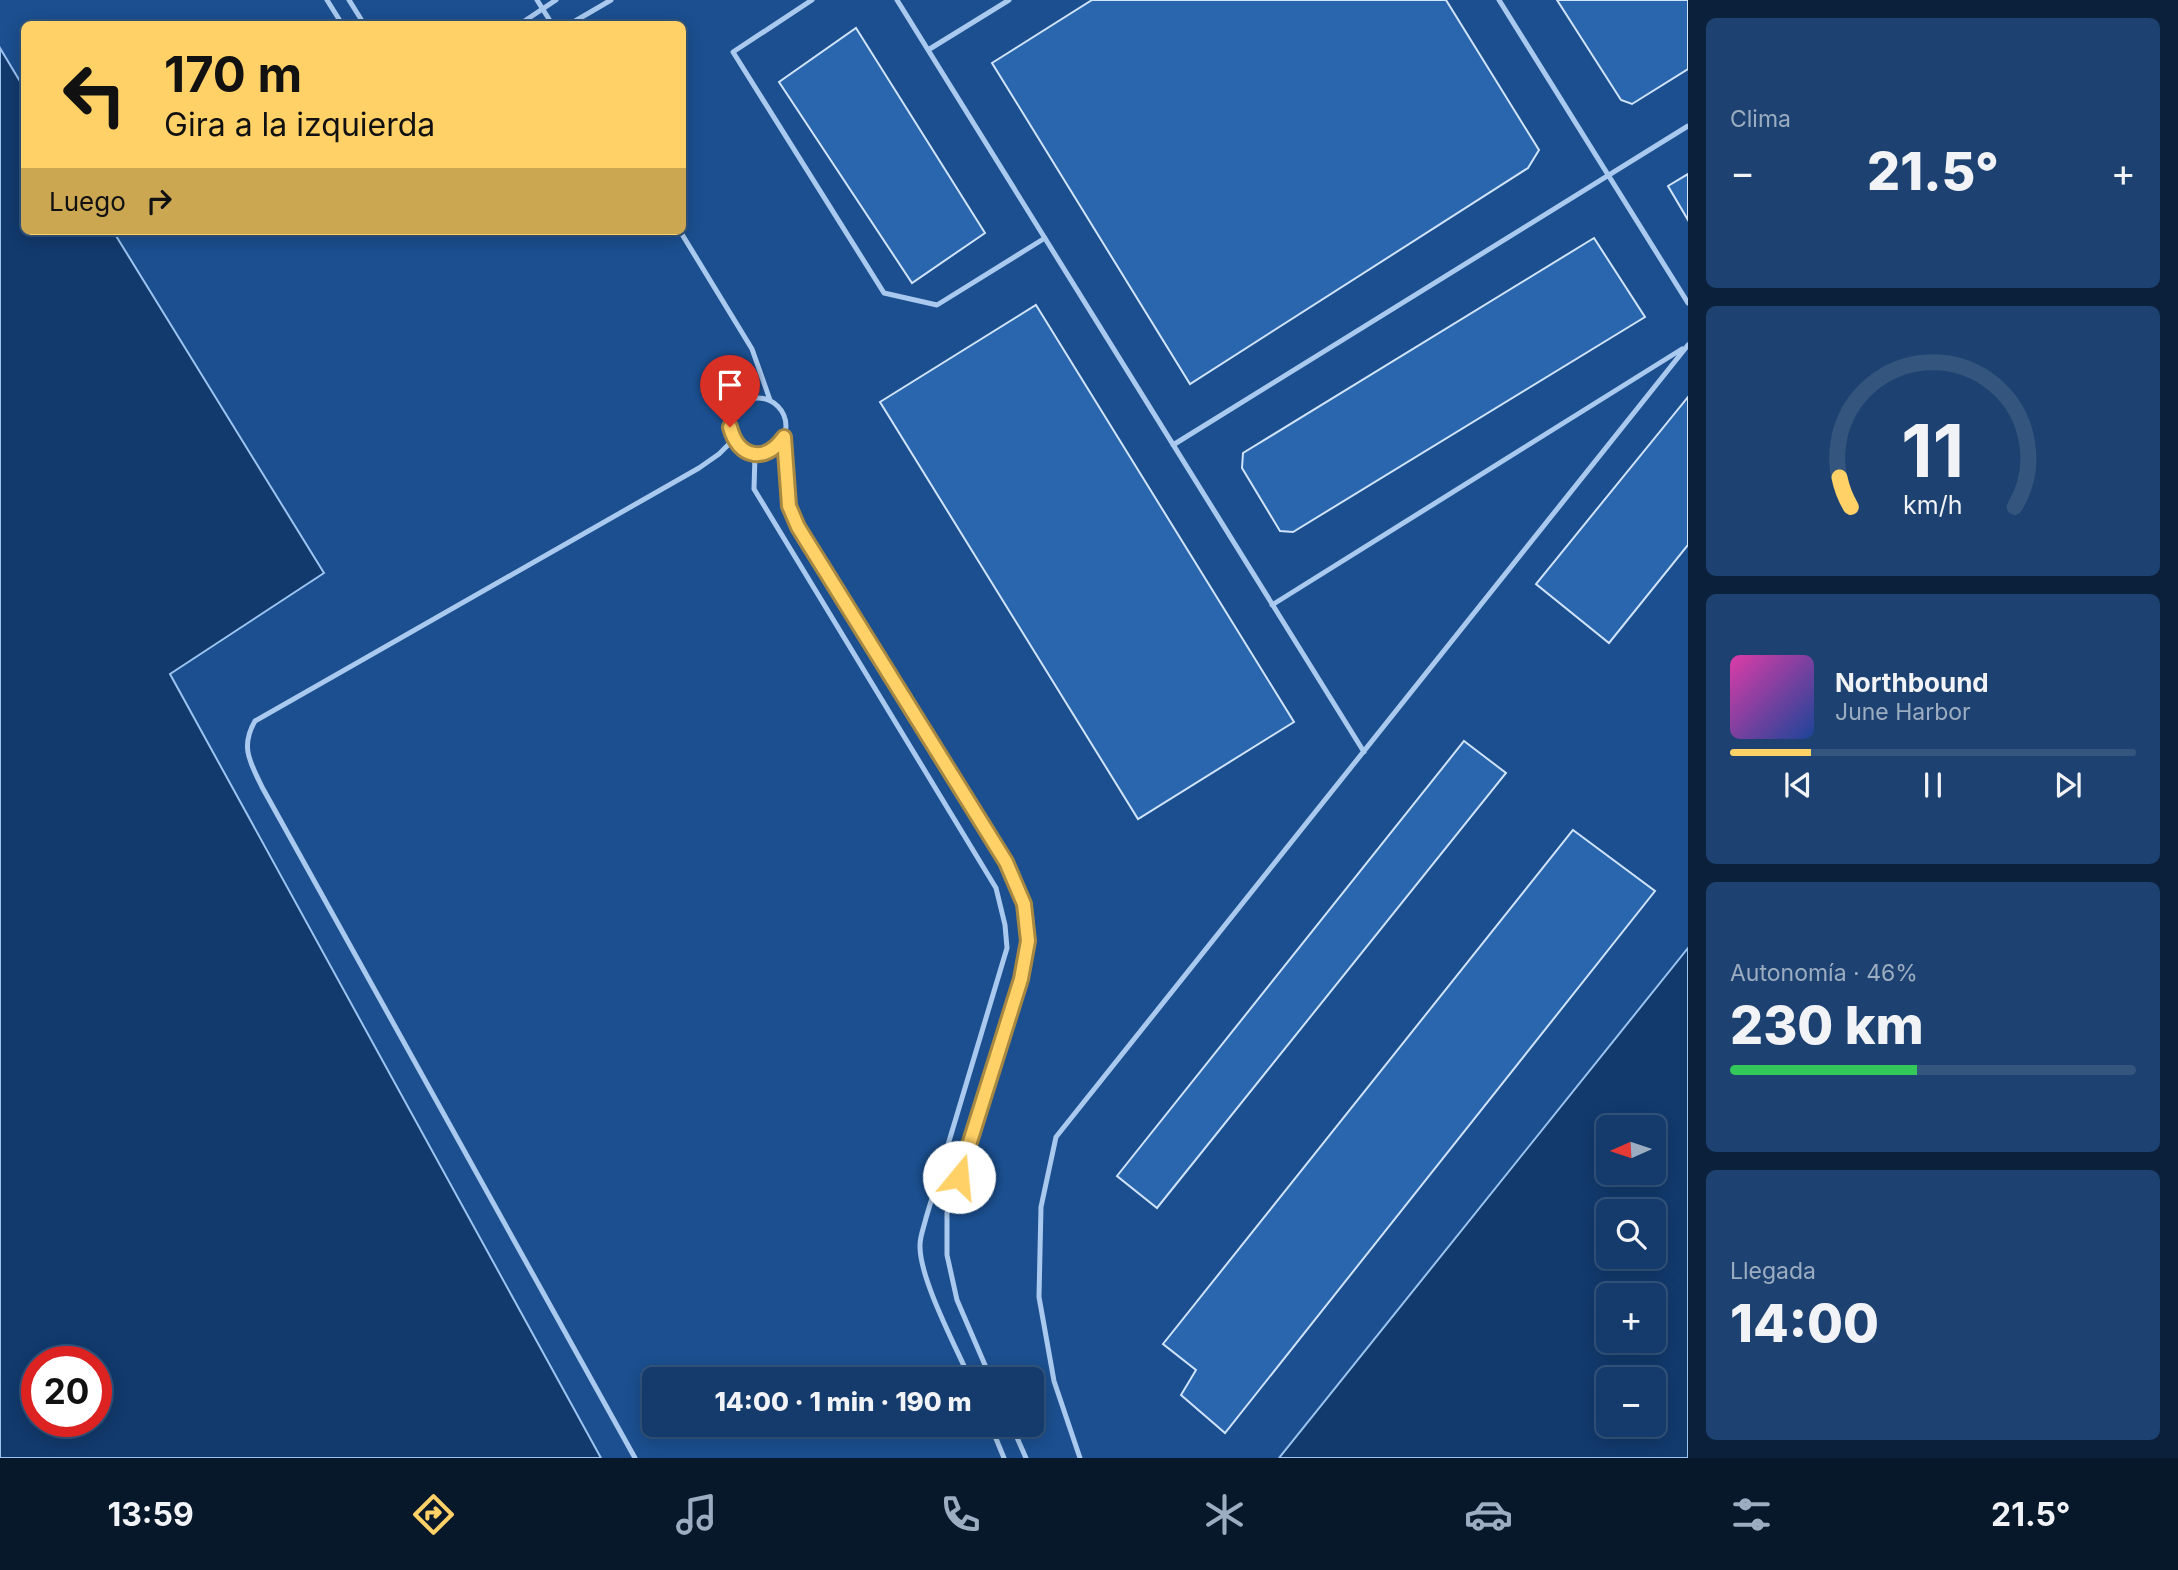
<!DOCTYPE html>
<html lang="es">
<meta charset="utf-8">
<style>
:root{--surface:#143b6b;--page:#1d4271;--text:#f1f3f6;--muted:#9dadc1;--line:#33557e;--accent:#ffd166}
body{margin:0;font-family:Inter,sans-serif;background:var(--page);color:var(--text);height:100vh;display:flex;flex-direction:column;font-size:26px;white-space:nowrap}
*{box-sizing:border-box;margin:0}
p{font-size:23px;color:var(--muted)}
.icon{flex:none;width:38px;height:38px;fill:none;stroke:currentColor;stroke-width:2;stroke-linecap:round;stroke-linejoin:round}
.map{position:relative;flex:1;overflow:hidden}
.details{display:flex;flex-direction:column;gap:18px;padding:18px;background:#0b203b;width:490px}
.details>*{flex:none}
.banner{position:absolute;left:21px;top:21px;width:665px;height:214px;border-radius:10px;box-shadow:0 4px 18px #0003,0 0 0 2px var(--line);background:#ffd166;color:#111;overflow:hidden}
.needle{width:46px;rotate:267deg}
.tools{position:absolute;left:1596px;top:1115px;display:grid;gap:14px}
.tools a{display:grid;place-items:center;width:70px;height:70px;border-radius:10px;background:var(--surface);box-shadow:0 4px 18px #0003,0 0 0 2px var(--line);font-size:35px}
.speed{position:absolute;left:21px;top:1346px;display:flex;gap:14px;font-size:35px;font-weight:700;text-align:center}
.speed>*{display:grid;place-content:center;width:91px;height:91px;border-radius:50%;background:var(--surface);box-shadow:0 4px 18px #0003,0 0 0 2px var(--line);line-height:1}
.speed .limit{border:10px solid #d22;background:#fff;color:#111}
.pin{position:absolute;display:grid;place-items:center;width:60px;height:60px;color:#fff;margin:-72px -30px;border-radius:50% 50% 50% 0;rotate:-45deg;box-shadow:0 0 7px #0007}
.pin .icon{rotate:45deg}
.me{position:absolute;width:77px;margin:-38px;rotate:17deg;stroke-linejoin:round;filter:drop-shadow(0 0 5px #0008)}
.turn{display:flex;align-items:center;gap:24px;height:147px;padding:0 28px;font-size:32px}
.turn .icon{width:91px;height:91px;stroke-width:2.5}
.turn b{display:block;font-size:49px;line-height:60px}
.then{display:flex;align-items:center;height:66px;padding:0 28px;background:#0003;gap:14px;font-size:26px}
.big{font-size:52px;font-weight:800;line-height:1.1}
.details .card{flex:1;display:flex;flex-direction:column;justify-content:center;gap:10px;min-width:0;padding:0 24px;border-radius:10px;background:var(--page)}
.details .dial{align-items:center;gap:0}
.dial svg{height:182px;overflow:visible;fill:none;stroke:var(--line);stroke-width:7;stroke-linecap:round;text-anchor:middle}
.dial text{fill:var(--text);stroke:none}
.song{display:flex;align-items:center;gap:21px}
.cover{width:84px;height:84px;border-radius:10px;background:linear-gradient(135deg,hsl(320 70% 55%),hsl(220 70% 35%))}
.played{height:7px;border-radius:4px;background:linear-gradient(90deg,var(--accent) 20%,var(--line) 20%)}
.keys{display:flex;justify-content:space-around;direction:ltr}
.heat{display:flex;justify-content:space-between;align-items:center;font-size:38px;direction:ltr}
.charge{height:10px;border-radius:5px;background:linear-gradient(90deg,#34c759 46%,var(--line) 0)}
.trip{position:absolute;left:642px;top:1367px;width:402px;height:70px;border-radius:10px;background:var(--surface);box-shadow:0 4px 18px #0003,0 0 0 2px var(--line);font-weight:800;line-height:70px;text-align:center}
.dock{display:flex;height:112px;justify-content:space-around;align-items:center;background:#08182b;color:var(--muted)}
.dock .icon{width:49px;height:49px}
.dock .active{color:var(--accent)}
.dock b{font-size:32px;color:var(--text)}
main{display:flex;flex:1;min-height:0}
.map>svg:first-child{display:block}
.water{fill:#123a6d;stroke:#9cc4f0;stroke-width:2;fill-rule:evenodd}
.building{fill:#2a66ad;stroke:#cfe3fa;stroke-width:2}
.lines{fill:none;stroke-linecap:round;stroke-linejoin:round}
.service{stroke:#a9c9ee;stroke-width:5}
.route-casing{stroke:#a68842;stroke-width:18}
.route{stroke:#ffd166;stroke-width:12}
</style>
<main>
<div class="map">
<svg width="1688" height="1458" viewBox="0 0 1688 1458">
<rect width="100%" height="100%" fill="#1b4f8f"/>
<path class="water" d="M0,48l24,40v143h89l211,342 -154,101 431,784h-601zM37,1362h59v59h-59z
M1688,948v510h-409zM1608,1127h46v45h-46zM1608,1211h46v45h-46zM1608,1295h46v45h-46zM1608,1379h46v45h-46z"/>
<path class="building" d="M1092,0h354l93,150 -11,18 -338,216 -198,-321z
M1557,0h131v69l-56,35 -11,-4z
M856,28l129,205 -73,50 -133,-201z
M1688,174v46l-20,-34z
M1594,238l51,79 -352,215 -13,-1 -38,-63 1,-15z
M1036,305l258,417 -156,97 -258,-417z
M1688,397v148l-79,98 -73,-59z
M1464,741l42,32 -349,435 -40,-32z
M1573,830l82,61 -430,542 -44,-38 15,-25 -33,-26z"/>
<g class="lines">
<path class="service" d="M327,0l15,24
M349,0l15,24
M537,0l15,24
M812,0l-79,52 151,241 53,12 108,-67
M897,0l467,752
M1499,0l189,303
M520,24l36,-24
M570,24l41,-24
M928,50l81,-50
M680,231l72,118 18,51
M730 426a28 28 0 1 1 56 0a28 28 0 1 1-56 0Z
M784,437l5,69 9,21 208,335 18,42 4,37 -7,38 -74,234v42l10,45 34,79
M1173,445l515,-319
M755,454l-1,35 242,399 9,37 2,23 -81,270c-2,9 -6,18 -6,27 -1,33 36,102 50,134
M1272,605l410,-256
M990,1424l14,34
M1011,1424l15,34
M635,1458l-373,-671c-12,-25 -22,-40 -7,-66l444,-253 20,-14 14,-14
M1080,1458l-26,-77 -15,-84 2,-90 15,-70 632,-792"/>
</g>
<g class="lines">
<g class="route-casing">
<path id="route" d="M730,427c8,31 35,37 54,10l5,69 9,21 208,335 18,42 4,37 -7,38 -62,198"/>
</g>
<use href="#route" class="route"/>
</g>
</svg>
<div class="tools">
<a><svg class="needle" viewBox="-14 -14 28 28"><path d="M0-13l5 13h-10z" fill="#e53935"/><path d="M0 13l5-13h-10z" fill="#9dadc1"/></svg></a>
<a><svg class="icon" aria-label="search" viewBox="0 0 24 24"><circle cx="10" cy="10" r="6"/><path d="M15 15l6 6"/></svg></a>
<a>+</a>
<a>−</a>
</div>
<div class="speed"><div class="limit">20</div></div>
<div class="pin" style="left:730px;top:427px;background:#d93025"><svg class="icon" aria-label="arrive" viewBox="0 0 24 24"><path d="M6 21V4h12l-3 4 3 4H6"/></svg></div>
<svg class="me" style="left:959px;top:1177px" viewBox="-20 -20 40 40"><circle r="19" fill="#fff"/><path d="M0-13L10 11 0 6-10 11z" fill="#ffd166"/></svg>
<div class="trip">14:00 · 1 min · 190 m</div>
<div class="banner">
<div class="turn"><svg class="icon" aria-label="left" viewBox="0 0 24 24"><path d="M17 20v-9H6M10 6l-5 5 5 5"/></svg><div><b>170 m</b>Gira a la izquierda</div></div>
<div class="then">Luego<svg class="icon" aria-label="right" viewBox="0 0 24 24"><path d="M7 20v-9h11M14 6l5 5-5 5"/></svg></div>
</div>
</div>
<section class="details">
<div class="card"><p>Clima</p>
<div class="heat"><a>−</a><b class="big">21.5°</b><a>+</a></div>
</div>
<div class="card dial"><svg viewBox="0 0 100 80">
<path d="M14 69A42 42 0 1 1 86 69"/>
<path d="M14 69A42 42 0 0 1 9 56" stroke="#ffd166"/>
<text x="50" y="56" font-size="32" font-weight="700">11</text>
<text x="50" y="72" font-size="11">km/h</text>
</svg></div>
<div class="card">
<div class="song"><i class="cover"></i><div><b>Northbound</b><p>June Harbor</p></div></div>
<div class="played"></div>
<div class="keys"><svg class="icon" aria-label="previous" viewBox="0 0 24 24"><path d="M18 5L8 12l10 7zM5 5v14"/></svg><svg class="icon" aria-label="pause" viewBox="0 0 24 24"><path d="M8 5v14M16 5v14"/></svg><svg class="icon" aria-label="next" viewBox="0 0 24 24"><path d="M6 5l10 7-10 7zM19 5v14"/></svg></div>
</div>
<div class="card"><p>Autonomía · 46%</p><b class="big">230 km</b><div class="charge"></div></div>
<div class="card"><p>Llegada</p><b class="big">14:00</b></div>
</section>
</main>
<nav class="dock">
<b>13:59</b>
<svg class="icon active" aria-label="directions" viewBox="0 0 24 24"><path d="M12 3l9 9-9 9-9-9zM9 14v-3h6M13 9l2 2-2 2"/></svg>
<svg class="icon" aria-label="music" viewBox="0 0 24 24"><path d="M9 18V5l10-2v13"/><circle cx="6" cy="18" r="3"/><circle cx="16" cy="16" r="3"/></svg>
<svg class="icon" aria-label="phone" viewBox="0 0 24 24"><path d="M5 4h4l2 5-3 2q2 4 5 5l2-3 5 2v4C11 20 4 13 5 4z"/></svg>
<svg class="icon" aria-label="climate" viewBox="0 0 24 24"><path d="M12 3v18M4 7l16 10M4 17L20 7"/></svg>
<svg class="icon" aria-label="car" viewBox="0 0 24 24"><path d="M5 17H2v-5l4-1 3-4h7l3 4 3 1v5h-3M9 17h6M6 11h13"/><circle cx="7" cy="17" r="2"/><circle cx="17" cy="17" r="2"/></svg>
<svg class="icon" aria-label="filters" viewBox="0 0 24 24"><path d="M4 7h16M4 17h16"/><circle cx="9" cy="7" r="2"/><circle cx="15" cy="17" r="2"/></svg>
<b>21.5°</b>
</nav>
